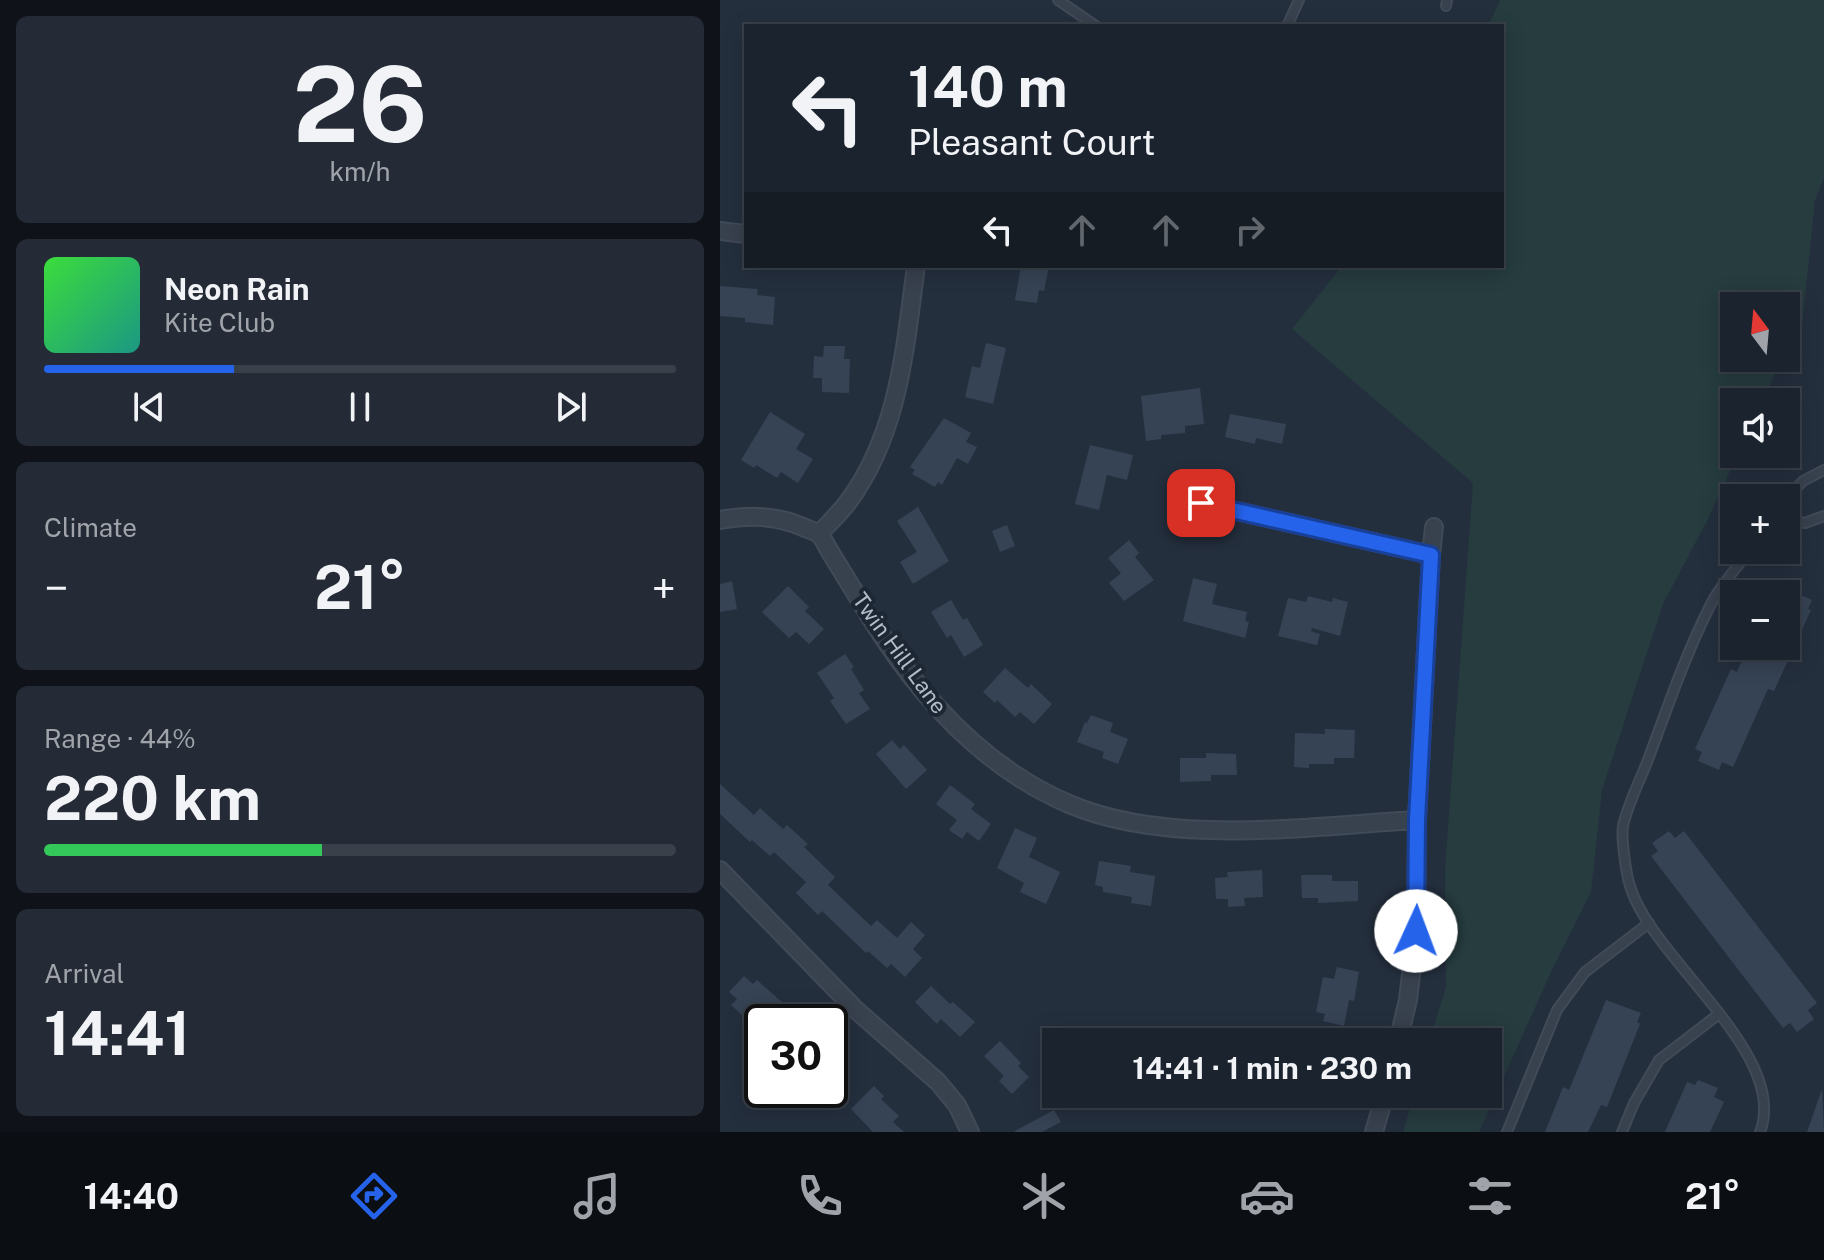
<!DOCTYPE html>
<meta charset="utf-8">
<style>
:root{--surface:#1b232e;--page:#242b36;--text:#f1f3f6;--muted:#a0a4aa;--line:#39404a;--accent:#2563eb}
body{margin:0;font-family:"Public Sans",sans-serif;background:var(--page);color:var(--text);height:100vh;display:flex;flex-direction:column;font-size:30px;white-space:nowrap}
*{box-sizing:border-box;margin:0}
p{font-size:26px;color:var(--muted)}
.icon{flex:none;width:44px;height:44px;fill:none;stroke:currentColor;stroke-width:2;stroke-linecap:round;stroke-linejoin:round}
.map{position:relative;flex:1;overflow:hidden}
.side{display:flex;flex-direction:column;gap:16px;padding:16px;background:#0f1319;width:720px}
.side>*{flex:none}
.hud{position:absolute;left:24px;top:24px;width:760px;height:244px;border-radius:0px;box-shadow:0 4px 20px #0003,0 0 0 2px var(--line);background:#1b232e;color:var(--text);overflow:hidden}
.needle{width:52px;rotate:344deg}
.fabs{position:absolute;left:1000px;top:292px;display:grid;gap:16px}
.fabs a{display:grid;place-items:center;width:80px;height:80px;border-radius:0px;background:var(--surface);box-shadow:0 4px 20px #0003,0 0 0 2px var(--line);font-size:40px}
.speed{position:absolute;left:24px;top:1004px;display:flex;gap:16px;font-size:40px;font-weight:700;text-align:center}
.speed>*{display:grid;place-content:center;width:104px;height:104px;border-radius:50%;background:var(--surface);box-shadow:0 4px 20px #0003,0 0 0 2px var(--line);line-height:1}
.speed .limit{border:4px solid #111;border-radius:12px;background:#fff;color:#111}
.pin{position:absolute;display:grid;place-items:center;width:68px;height:68px;color:#fff;margin:-34px;border-radius:16px;box-shadow:0 4px 12px #0006}
.me{position:absolute;width:88px;margin:-44px;rotate:2deg;stroke-linejoin:round;filter:drop-shadow(0 0 6px #0008)}
.turn{display:flex;align-items:center;gap:28px;height:168px;padding:0 32px;font-size:36px}
.turn .icon{width:104px;height:104px;stroke-width:2.5}
.turn b{display:block;font-size:56px;line-height:68px}
.lanes{display:flex;align-items:center;height:76px;padding:0 32px;background:#0003;justify-content:center;gap:40px;direction:ltr}
.lanes .off{opacity:.35}
.big{font-size:60px;font-weight:700;line-height:1.1}
.side .card{flex:1;display:flex;flex-direction:column;justify-content:center;gap:12px;min-width:0;padding:0 28px;border-radius:12px;background:var(--page)}
.side .dial{align-items:center;gap:0}
.dial b{font-size:104px;line-height:1}
.song{display:flex;align-items:center;gap:24px}
.cover{width:96px;height:96px;border-radius:12px;background:linear-gradient(135deg,hsl(120 70% 55%),hsl(170 70% 35%))}
.played{height:8px;border-radius:4px;background:linear-gradient(90deg,var(--accent) 30%,var(--line) 30%)}
.keys{display:flex;justify-content:space-around;direction:ltr}
.heat{display:flex;justify-content:space-between;align-items:center;font-size:44px;direction:ltr}
.charge{height:12px;border-radius:6px;background:linear-gradient(90deg,#34c759 44%,var(--line) 0)}
.trip{position:absolute;left:322px;top:1028px;width:460px;height:80px;border-radius:0px;background:var(--surface);box-shadow:0 4px 20px #0003,0 0 0 2px var(--line);font-weight:700;line-height:80px;text-align:center}
.dock{display:flex;height:128px;justify-content:space-around;align-items:center;background:#0b0e12;color:var(--muted)}
.dock .icon{width:56px;height:56px}
.dock .selected{color:var(--accent)}
.dock b{font-size:36px;color:var(--text)}
main{display:flex;flex:1;min-height:0}
.map>svg:first-child{display:block}
.green{fill:#263c3f;fill-rule:evenodd}
.building{fill:#364354}
.lines{fill:none;stroke-linecap:round;stroke-linejoin:round}
.lane-casing{stroke:#414a57;stroke-width:12}
.street-casing{stroke:#414a57;stroke-width:20}
.lane{stroke:#38414e;stroke-width:8}
.street{stroke:#38414e;stroke-width:16}
.route-casing{stroke:#184099;stroke-width:20}
.route{stroke:#2563eb;stroke-width:14}
.labels{text-anchor:middle;dominant-baseline:central;stroke-width:8;stroke-linejoin:round;paint-order:stroke}
.street-label{font-size:22px;fill:#b4bcc9;stroke:#1d2633}
</style>
<main>
<section class="side">
<div class="card dial"><b>26</b><p>km/h</p></div>
<div class="card">
<div class="song"><i class="cover"></i><div><b>Neon Rain</b><p>Kite Club</p></div></div>
<div class="played"></div>
<div class="keys"><svg class="icon" aria-label="previous" viewBox="0 0 24 24"><path d="M18 5L8 12l10 7zM5 5v14"/></svg><svg class="icon" aria-label="pause" viewBox="0 0 24 24"><path d="M8 5v14M16 5v14"/></svg><svg class="icon" aria-label="next" viewBox="0 0 24 24"><path d="M6 5l10 7-10 7zM19 5v14"/></svg></div>
</div>
<div class="card"><p>Climate</p>
<div class="heat"><a>−</a><b class="big">21°</b><a>+</a></div>
</div>
<div class="card"><p>Range · 44%</p><b class="big">220 km</b><div class="charge"></div></div>
<div class="card"><p>Arrival</p><b class="big">14:41</b></div>
</section>
<div class="map">
<svg width="1104" height="1132" viewBox="0 0 1104 1132">
<rect width="100%" height="100%" fill="#242f3e"/>
<path class="green" d="M780,0h324v178l-9,22 -17,166 -23,8 -13,28h-28v52h4l-30,65 -45,85 -61,186 -11,102 -39,78 -73,162h-76l11,-38h74v-52h-59l17,-55 -1,-118 28,-386 -181,-154 50,-63h160v-240h-14zM1014,306h52v52h-52z"/>
<path class="building" d="M301,266h28l-5,25 -5,-1 -2,13 -22,-3z
M0,286l38,3 -1,6 18,2 -2,28 -28,-3v-4l-25,-2z
M266,343l20,5 -13,56 -28,-7 7,-31 8,2z
M104,346h21l-1,13h6l-1,34 -27,-1v-14h-9l1,-22 9,1z
M480,388l4,36 -19,2v7l-24,2v4l-15,2 -5,-45z
M50,412l35,22 -9,15 17,10 -15,24 -17,-11 -4,6 -21,-13 -2,3 -13,-8z
M510,414l56,10 -4,20 -26,-6 -1,6 -30,-7z
M224,418l27,15 -5,9 11,5 -9,17 -11,-6 -15,27 -4,-3 -3,5 -23,-13 3,-4 -5,-3z
M370,445l43,10 -6,25 -20,-5 -8,35 -24,-6z
M198,507l31,54 -36,23 -13,-22 17,-10 -20,-31z
M287,525l8,21 -15,6 -8,-21z
M409,540l10,13 -4,4 19,23 -30,21 -15,-18 12,-10 -13,-15z
M473,578l24,6 -5,20 35,8 -2,9 4,1 -4,16 -62,-17z
M12,581l5,28 -17,3v-28z
M68,586l21,21 -4,4 19,18 -15,15 -13,-12 -7,6 -27,-26z
M1066,588l26,12 -4,9 3,1 -37,81 -6,-2 -35,78 -11,-5 -3,8 -21,-9 4,-9 -7,-3 36,-80 6,3 11,-26h38z
M588,596l24,6 1,-4 15,4 -8,34 -28,-8 -1,3 9,3 -3,11 -39,-9 10,-38 18,4z
M231,600l12,20 4,-2 16,27 -19,12 -13,-22 -4,3 -16,-26z
M125,654l9,13 -3,2 13,21 -5,3 11,16 -24,15 -16,-23 4,-3 -17,-25z
M285,668l23,20 3,-4 21,20 -18,20 -14,-12 -5,5 -18,-17 -2,3 -12,-11z
M371,715l22,8 -3,9 18,7 -10,25 -16,-6 2,-6 -27,-10 8,-20 2,1z
M605,729l30,1 -1,28h-20v6h-25v4l-15,-1 1,-34 30,1z
M172,740l8,9 4,-4 23,25 -21,19 -30,-35z
M486,753l30,1 1,21h-26v6l-31,1v-24h26z
M0,784l34,31 6,-7 23,21 4,-4 21,19 -4,3 31,30 -7,8 43,41 6,-6 20,18 14,-16 14,13 -12,14 9,9 -17,19 -14,-13 -4,4 -19,-17 -2,2 -44,-42 -4,4 -22,-22 10,-11 -32,-30 -4,4 -18,-16 -2,2 -30,-28z
M230,785l25,19 -4,5 20,15 -12,17 -12,-9 -5,7 -13,-9 8,-10 -21,-16z
M295,828l22,10 -8,19 31,15 -14,32 -26,-12 4,-9 -27,-15z
M949,831l6,7 9,-7 133,172 -9,7 6,9 -17,13 -7,-9 -7,5 -132,-172 7,-5 -6,-8z
M379,861l32,5 -1,6 25,4 -4,30 -20,-3 1,-6 -29,-5v-5l-8,-2z
M542,870l1,27 -19,1 1,8 -17,1v-8h-12l-1,-21 13,-1 -1,-5z
M581,875h31v6h26v20l-40,2v-5h-16z
M617,967l22,5 -5,29 -5,-1 -5,26 -21,-5 2,-7 -9,-2 7,-35 11,2z
M24,976l9,8 4,-4 25,22 -18,20 -15,-13 -6,7 -12,-11 6,-6 -8,-7z
M211,986l19,18 3,-2 22,20 -15,15 -19,-18 -4,5 -22,-22z
M886,1000l35,13 -4,9 3,2 -33,83 -6,-2 -13,27h-43l18,-45 6,3z
M280,1041l21,22 -3,3 11,11 -17,17 -13,-13 5,-5 -20,-20z
M978,1080l20,8 -4,9 10,5 -14,30h-45l22,-50 8,3z
M154,1086l10,10 -3,3 18,17 -6,6 11,10h-31l-22,-23z
M1102,1089l2,43h-17z
M334,1110l7,12 -19,10h-29z"/>
<g class="lines">
<g class="lane-casing">
<path id="lane" d="M338,0l38,26
M726,6l1,-6
M567,26l12,-26
M1066,499l17,-18 21,-11
M1066,520l19,3 19,-7
M1030,550c-12,17 -30,35 -39,54 -25,49 -43,102 -62,153 -8,22 -21,46 -26,69 -2,11 3,48 7,60 21,72 160,168 130,246
M787,1132l50,-122 28,-38 64,-49
M902,1132l12,-29 25,-43 60,-46"/>
</g>
<g class="street-casing">
<path id="street" d="M0,231l26,3
M481,503l230,52
M0,520c29,-5 56,-5 83,7 4,2 12,4 16,7 5,5 9,15 13,21 13,21 25,41 38,62 49,79 112,150 199,187 101,43 241,22 348,16
M99,534c9,-10 21,-21 29,-32 51,-69 57,-154 68,-236
M0,870l135,139 83,73 19,23 13,27
M678,1042l10,-42 8,-69 1,-111 14,-265 3,-28
M654,1132l11,-38"/>
</g>
<use href="#lane" class="lane"/>
<use href="#street" class="street"/>
</g>
<g class="lines">
<g class="route-casing">
<path id="route" d="M481,503l230,52 -14,265 -1,111"/>
</g>
<use href="#route" class="route"/>
</g>
<g class="labels">
<g class="street-label">
<text transform="translate(180 653) rotate(54)">Twin Hill Lane</text>
</g>
</g>
</svg>
<div class="fabs">
<a><svg class="needle" viewBox="-14 -14 28 28"><path d="M0-13l5 13h-10z" fill="#e53935"/><path d="M0 13l5-13h-10z" fill="#a0a4aa"/></svg></a>
<a><svg class="icon" aria-label="sound" viewBox="0 0 24 24"><path d="M4 9h4l5-4v14l-5-4H4zM17 9q2 3 0 6"/></svg></a>
<a>+</a>
<a>−</a>
</div>
<div class="speed"><div class="limit">30</div></div>
<div class="pin" style="left:481px;top:503px;background:#d93025"><svg class="icon" aria-label="arrive" viewBox="0 0 24 24"><path d="M6 21V4h12l-3 4 3 4H6"/></svg></div>
<svg class="me" style="left:696px;top:931px" viewBox="-20 -20 40 40"><circle r="19" fill="#fff"/><path d="M0-13L10 11 0 6-10 11z" fill="#2563eb"/></svg>
<div class="trip">14:41 · 1 min · 230 m</div>
<div class="hud">
<div class="turn"><svg class="icon" aria-label="left" viewBox="0 0 24 24"><path d="M17 20v-9H6M10 6l-5 5 5 5"/></svg><div><b>140 m</b>Pleasant Court</div></div>
<div class="lanes"><svg class="icon" aria-label="left" viewBox="0 0 24 24"><path d="M17 20v-9H6M10 6l-5 5 5 5"/></svg><svg class="icon off" aria-label="ahead" viewBox="0 0 24 24"><path d="M12 20V5M6 11l6-6 6 6"/></svg><svg class="icon off" aria-label="ahead" viewBox="0 0 24 24"><path d="M12 20V5M6 11l6-6 6 6"/></svg><svg class="icon off" aria-label="right" viewBox="0 0 24 24"><path d="M7 20v-9h11M14 6l5 5-5 5"/></svg></div>
</div>
</div>
</main>
<nav class="dock">
<b>14:40</b>
<svg class="icon selected" aria-label="directions" viewBox="0 0 24 24"><path d="M12 3l9 9-9 9-9-9zM9 14v-3h6M13 9l2 2-2 2"/></svg>
<svg class="icon" aria-label="music" viewBox="0 0 24 24"><path d="M9 18V5l10-2v13"/><circle cx="6" cy="18" r="3"/><circle cx="16" cy="16" r="3"/></svg>
<svg class="icon" aria-label="phone" viewBox="0 0 24 24"><path d="M5 4h4l2 5-3 2q2 4 5 5l2-3 5 2v4C11 20 4 13 5 4z"/></svg>
<svg class="icon" aria-label="climate" viewBox="0 0 24 24"><path d="M12 3v18M4 7l16 10M4 17L20 7"/></svg>
<svg class="icon" aria-label="car" viewBox="0 0 24 24"><path d="M5 17H2v-5l4-1 3-4h7l3 4 3 1v5h-3M9 17h6M6 11h13"/><circle cx="7" cy="17" r="2"/><circle cx="17" cy="17" r="2"/></svg>
<svg class="icon" aria-label="filters" viewBox="0 0 24 24"><path d="M4 7h16M4 17h16"/><circle cx="9" cy="7" r="2"/><circle cx="15" cy="17" r="2"/></svg>
<b>21°</b>
</nav>
